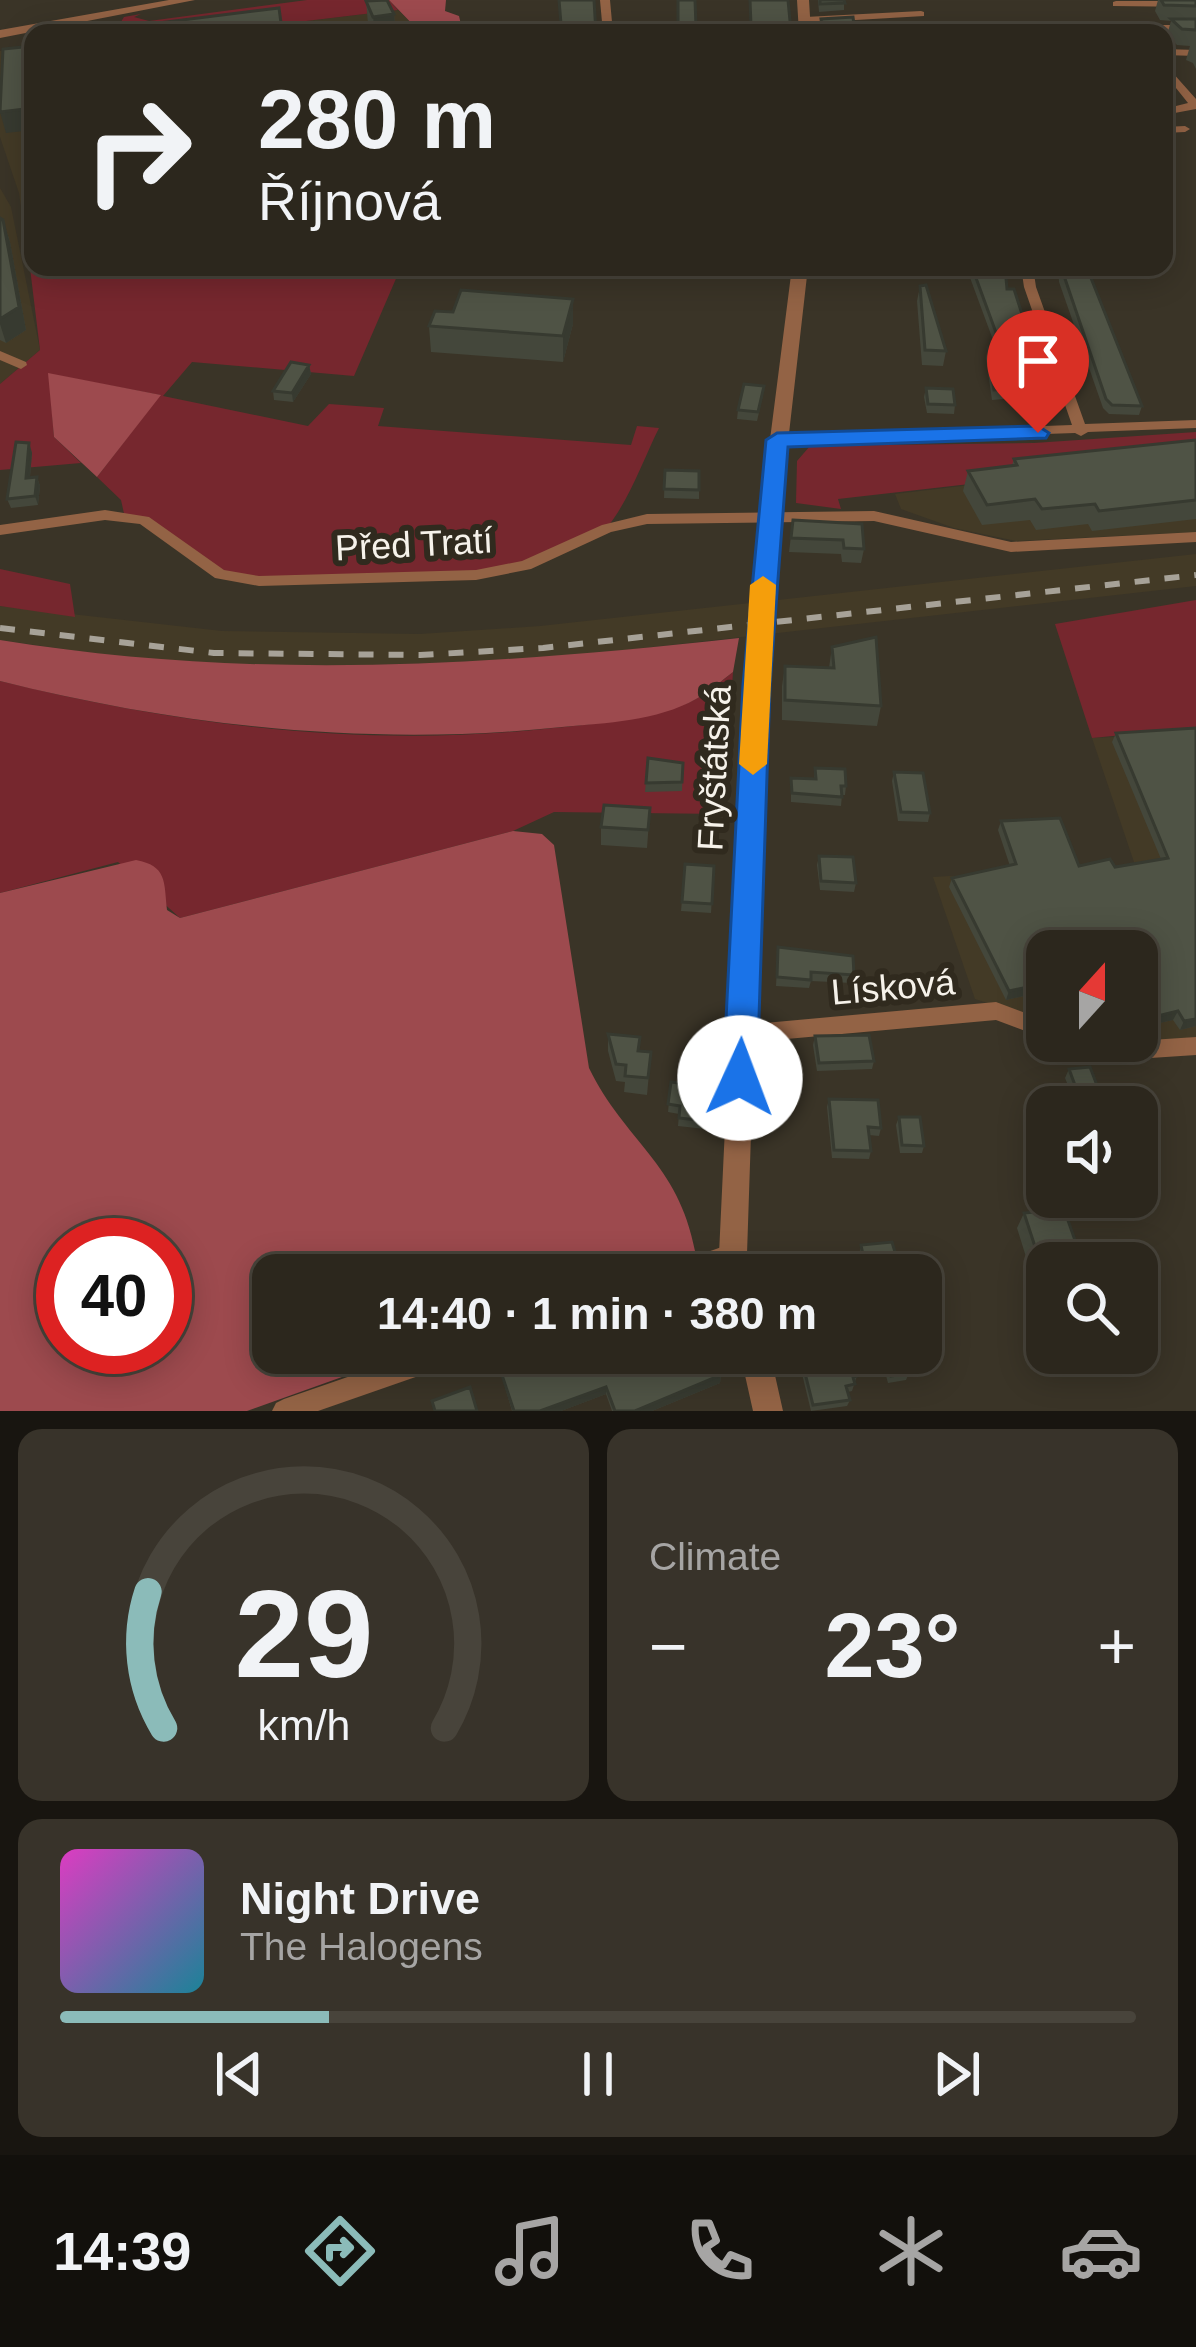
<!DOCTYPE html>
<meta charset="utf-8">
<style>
:root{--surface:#2c271d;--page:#38332a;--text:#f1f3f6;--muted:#a6a5a4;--line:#48443b;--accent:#8bbbb9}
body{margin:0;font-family:Arial,sans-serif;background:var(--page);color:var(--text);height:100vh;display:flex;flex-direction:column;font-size:45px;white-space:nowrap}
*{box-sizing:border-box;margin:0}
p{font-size:39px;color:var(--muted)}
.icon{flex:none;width:66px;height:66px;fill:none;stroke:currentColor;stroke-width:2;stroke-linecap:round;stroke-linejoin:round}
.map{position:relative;height:1411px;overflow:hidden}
.sheet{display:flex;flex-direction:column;gap:18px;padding:18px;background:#181510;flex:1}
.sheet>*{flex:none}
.top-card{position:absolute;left:24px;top:24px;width:1149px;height:252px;border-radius:24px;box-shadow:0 6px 30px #0003,0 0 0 3px var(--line);background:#2c271d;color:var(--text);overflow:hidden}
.needle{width:78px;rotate:21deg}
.fabs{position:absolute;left:1026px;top:930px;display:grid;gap:24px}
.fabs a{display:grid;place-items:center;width:132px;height:132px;border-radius:24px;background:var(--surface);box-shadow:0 6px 30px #0003,0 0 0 3px var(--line);font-size:60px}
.speed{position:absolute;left:36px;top:1218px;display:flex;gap:24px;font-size:60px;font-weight:700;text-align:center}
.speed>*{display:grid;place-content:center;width:156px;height:156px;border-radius:50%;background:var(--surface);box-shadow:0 6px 30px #0003,0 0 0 3px var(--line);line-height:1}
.speed .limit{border:18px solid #d22;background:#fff;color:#111}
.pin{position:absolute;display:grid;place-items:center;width:102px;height:102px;color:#fff;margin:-123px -51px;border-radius:50% 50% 50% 0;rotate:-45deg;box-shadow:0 0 12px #0007}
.pin .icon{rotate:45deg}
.me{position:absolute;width:132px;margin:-66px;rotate:2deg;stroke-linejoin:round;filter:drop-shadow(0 0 9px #0008)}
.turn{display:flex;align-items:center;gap:42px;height:252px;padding:0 36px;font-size:54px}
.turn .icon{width:156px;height:156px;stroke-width:2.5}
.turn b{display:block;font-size:84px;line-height:102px}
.big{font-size:90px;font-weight:700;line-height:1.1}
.sheet .widget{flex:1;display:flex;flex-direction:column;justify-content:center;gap:18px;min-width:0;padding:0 42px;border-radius:24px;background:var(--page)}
.sheet .dial{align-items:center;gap:0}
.dial svg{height:312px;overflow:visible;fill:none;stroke:var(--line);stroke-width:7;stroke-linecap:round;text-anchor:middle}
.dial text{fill:var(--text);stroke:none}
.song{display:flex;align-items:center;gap:36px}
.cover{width:144px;height:144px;border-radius:18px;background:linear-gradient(135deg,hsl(310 70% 55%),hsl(190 70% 35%))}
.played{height:12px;border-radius:6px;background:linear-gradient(90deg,var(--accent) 25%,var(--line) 25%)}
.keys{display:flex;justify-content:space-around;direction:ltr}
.heat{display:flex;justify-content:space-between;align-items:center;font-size:66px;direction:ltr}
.sheet .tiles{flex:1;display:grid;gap:18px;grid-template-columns:1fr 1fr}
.widget:last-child{grid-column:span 2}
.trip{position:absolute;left:252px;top:1254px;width:690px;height:120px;border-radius:24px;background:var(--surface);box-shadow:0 6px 30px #0003,0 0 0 3px var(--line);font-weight:700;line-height:120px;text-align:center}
.menu{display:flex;height:192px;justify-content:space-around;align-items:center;background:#12100c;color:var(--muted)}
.menu .icon{width:84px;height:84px}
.menu .current{color:var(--accent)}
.menu b{font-size:54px;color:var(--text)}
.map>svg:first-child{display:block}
.built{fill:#433a26}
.green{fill:#76272e}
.forest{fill:#9d4a4e;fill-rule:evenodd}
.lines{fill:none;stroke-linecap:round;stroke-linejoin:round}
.minor{fill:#936345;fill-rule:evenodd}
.tertiary{fill:#936345;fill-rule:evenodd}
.rail{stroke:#a7a298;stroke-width:6;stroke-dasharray:15 15;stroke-linecap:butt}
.tertiary-bridge{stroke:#936345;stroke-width:21}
.wall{fill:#44473b}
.shaded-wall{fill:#373a30}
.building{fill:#4f5345;stroke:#373a30;stroke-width:3}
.route{fill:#1a73e8;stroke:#114b97;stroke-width:3}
.slow{fill:#f59e0b}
.labels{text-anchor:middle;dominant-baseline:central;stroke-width:12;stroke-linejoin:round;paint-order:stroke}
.street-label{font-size:36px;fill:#f6f2ea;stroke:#302a1e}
</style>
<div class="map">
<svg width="1196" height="1411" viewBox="0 0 1196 1411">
<rect width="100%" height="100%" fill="#3a3427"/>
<path class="built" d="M398,10l23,23h-216z
M33,48v219h384l-19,7 -368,-6 -11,-75 -19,-56v-86z
M0,188l11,19 29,143 -40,34z
M1196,458v74l-180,9 -62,-13 -53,-19 -6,-15z
M1196,554v32l-651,73 -265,9 -146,-9 -134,-19v-34l222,25 198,3 120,-8z
M1196,733v304l-63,7 -14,-3h18v-90h-90v71l-72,-23 -42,-122 202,-12 -43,-127z"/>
<path class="green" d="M307,0h82l9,10 -193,23h-84l20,-2v-7l-22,1 5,-8 17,-3 -7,3 15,4z
M30,268l368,6 -44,102 -162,-14 -29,34 145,30 21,-22 55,4 -6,18 253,19 6,-19 22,2c-15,30 -29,70 -50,97 -43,55 -317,67 -382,50 -39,-10 -61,-52 -102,-57l-4,-18 -24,-23 63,-82 -111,-21 5,63 27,26 -81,7v-86l40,-34z
M1196,432v26l-358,41 3,10 -45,-6 1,-42 13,-15 224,-3z
M0,569l70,15 5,33 -75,-11z
M1196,600v128l-104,10 -37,-114z
M733,672l-10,142 -169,-2 -41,19 -333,87 -62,-56 -118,31v-212c177,44 362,67 544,48 49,-5 97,-9 144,-26 16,-7 31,-20 45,-31z"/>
<path class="forest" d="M389,0h57l-1,11 14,5 4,17h-42z
M48,373l113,22 -64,82 -43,-40z
M739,638l-6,34c-12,9 -24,20 -37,27 -39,22 -90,24 -134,28 -189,20 -378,0 -562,-46v-41c255,41 484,26 739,-2z
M513,831l29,3 12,11 35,223c36,74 89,94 106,183l-68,24h-354v78h136l-162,58h-247v-518l136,-33c31,6 28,21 31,50l13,8zM165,1245v102h-102v-102z"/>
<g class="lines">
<path class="minor" d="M600,0h10l3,33h-10z
M1116,1h80v6l-83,-1v-4z
M921,11l3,1v4l-119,7 -5,-3 5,-3z
M1134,25h62v6l-65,-1v-4z
M1164,49l32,1v6l-32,-1z
M1164,63l32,36v10l-32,6v-6l24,-6 -24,-30z
M1164,127l21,-1 5,3 -5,3 -21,1z
M1021,267h12l3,20 49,137 111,-4v8l-108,4 -7,4 -6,-3 -303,10v-6l5,-1 295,-11 -48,-138z
M0,351l26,11 1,3 -6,4 -21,-9z
M105,510l44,7 75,53 35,6 217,-6 46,-9 80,-36 45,-11 227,-3 137,31 185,-10v10l-185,10 -137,-31 -227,3 -36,8 -80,37 -55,11 -217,6 -44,-8 -75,-54 -35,-4 -105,15v-10z
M996,1002l51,19v18l-51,-19 -254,23 -7,-3 -3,-6 3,-6 7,-3z
M1196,1037v18l-91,6 -37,-14 -3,-6 40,2z
M733,1243l8,3 3,8 -3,8 -37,13h-42l3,-8z
M417,1353h45l-4,8 -8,4 -132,46h-46l4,-8 8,-4z"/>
<path class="tertiary" d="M169,0h26l-195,38v-8z
M797,0h12l2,33h-12z
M792,267h16l-34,298 -10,6 -10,-6z
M756,678l10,7 -19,569 5,21h-28l-5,-21 27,-569z
M740,1353h30l13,58h-30z"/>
<path class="rail" d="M0,628l214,25 206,2 123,-7 653,-73"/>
<path class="tertiary-bridge" d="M756,685l8,-120"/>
</g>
<path class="wall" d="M677,0h18l1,33h-18z
M749,0h39l2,33h-39z
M818,0h26v10l-25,2z
M1158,0h38v69l-3,-6 -7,-3 4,-14 -13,-1 -10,-10 4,-14 -11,-1 -5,-9z
M366,1l28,13 2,19h-24l-4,-9z
M0,218l3,2 7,22 16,88 -20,13 -6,-3z
M971,267h34l2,22 32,65 -3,10h-2l7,22 -2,10 -47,4 -6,-42 2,-10h8l-27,-73z
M1058,267h33l2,6 -1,6 50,127 -3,9 -30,-1 -6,-6 -44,-126z
M920,286l26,65 -3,15 -21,-1 -5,-64z
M573,299v25l-10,38 -132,-10 -2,-26 24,-14z
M309,365l2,9 -18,28 -19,-2 -1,-9z
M926,388l29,17 -1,9 -27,-1 -3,-16z
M763,395l-6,26 -20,-2 1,-9z
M1196,440v79l-104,12 -4,-7 -52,6 -6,-10 -48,5 -19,-34 5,-20 44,-6 2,-6z
M29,443l3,10 -2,24h7l3,9 -2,19 -27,3 -4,-9z
M665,470l34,1v28l-35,-1z
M793,520l71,29 -3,14 -19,-1 -1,-8 -52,-2z
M832,647l49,59 -4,20 -95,-6v-34l3,-20 44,2z
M1196,728v298l-16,4 -7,-10 -36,8v-77h-90v40l-41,9 -57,-113 3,-9 58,-12 -12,-36 3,-9 78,45 36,1 46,-8 -49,-117 4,-9z
M648,758l35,5 -1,28 -37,1z
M815,768l31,18 -1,9h-3l-1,11 -50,-4v-24l23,1z
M894,772l36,41 -2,9 -30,-1 -6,-40z
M650,808l-3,40 -46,-3v-18z
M819,856l37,27 -2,9 -34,-2 -3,-25z
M685,864l29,2 -3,47 -30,-2z
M778,947l76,28 -2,8 -41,-2 -2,7 -33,-2z
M608,1034l32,3 -1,14 12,1 -4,43 -23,-3 1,-10 -9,-1 -8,-30z
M815,1036l59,25 -2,8 -55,2 -4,-26z
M1069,1069l34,32 -27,4 -11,-27z
M671,1082l35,39 -1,8 -27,-3 1,-12 -11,-2z
M829,1099l52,29 -2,8 -10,-1 2,16 -2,8 -37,-1 -5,-51z
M899,1117l25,29 -2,7h-22l-4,-28z
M1024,1213l23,50v28l-10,1 -20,-64z
M861,1245l41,30h-52l-2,-12 2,-7 9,-1z
M797,1353h54l6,23 -5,15 -4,1 2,8 -3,6 -36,5z
M880,1353h24l5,20 -3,7 -18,3z
M497,1360l18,6 61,7 145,2 -1,8 -68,28h-40l-6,-17 -45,17h-49z"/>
<path class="shaded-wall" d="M394,14l2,19h-21l-2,-16z
M281,23l2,10h-56v-4z
M33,108v22l-27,3 -6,-21z
M3,220l7,22 16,88 -20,13 -6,-19z
M573,299v25l-10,38v-26z
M309,365l2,9 -18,28 -1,-9z
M29,443l3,10 -3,34 -3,-9z
M37,477l3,9 -2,19 -3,-9z
M1047,983v8l-41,9 3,-9z
M1178,1011l-5,9 -36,8v-7z
M1196,1019v7l-16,4 4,-9z
M721,1375l-1,8 -68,28h-17z
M606,1387v7l-45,17h-21z"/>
<path class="building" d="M387,0l7,14 -21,3 -7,-16z
M559,0h35l2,33h-38l3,-9z
M678,0h17l1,26h-18z
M750,0h38l3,31 -40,-5z
M820,0h24l1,3 -25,1z
M1161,0h35v6l-32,-1z
M279,8l2,15 -54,6 1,4h-94v-7z
M853,17l2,16h-32l-2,-14z
M1171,19h25v11l-14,-1z
M1120,29h24l2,4h-24z
M33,46v62l-33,4 3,-63z
M0,218l3,2 16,87 -19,12z
M972,267h33l2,22h7l15,47h5l5,18h-8l10,32 -47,4 -6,-42 14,1z
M1061,267h30l2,6h-4l53,133 -30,-1 -6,-6z
M926,285l20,66 -21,-1 -5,-64z
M461,290l112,9 -10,37 -134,-10 6,-15 18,1z
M291,362l18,3 -17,28 -19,-2z
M744,384l20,2 -6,26 -20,-2z
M926,388l27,1 2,16 -27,-1z
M1196,440v60l-97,11 -4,-7 -53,5 -7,-10 -48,6 -19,-34 49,-6 -3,-6z
M16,442l13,1 -3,35 11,-1 -2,19 -28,3z
M665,470l34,1v19l-35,-1z
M793,520l69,4 2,25 -20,-1 -1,-8 -52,-2z
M876,637l5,69 -96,-6v-34l49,2 -2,-21z
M1196,728v291l-12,2 -6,-10 -41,10v-70h-90v32l-38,8 -57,-113 64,-14 -15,-43 59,-3 19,48 31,-7 5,8 53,-9 -52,-125z
M648,758l35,5 -1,19 -36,1z
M815,768l30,1 1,17h-5l1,11 -50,-4 -1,-15 25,1z
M894,772l29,1 7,40 -29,-1z
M604,805l46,3 -2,22 -47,-3z
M819,856l34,1 3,26 -35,-2z
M685,864l29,2 -2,38 -30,-2z
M778,947l75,9 1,19 -43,-3v8l-34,-3z
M608,1034l32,3 -2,14 13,1 -3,26 -23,-2 1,-11 -10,-1z
M869,1035l5,26 -55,2 -4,-27z
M682,1058l27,3 -3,60 -27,-3 1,-12 -12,-2 3,-22 8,1z
M1090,1067l13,34 20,-4 5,10h-63l17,-3 -13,-35z
M829,1099l49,1 3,28 -13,-1 3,24 -37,-1z
M899,1117h21l4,29 -22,-1z
M1064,1209l19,54h-36v14h-2l-21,-64z
M892,1242l10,33h-48l-4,-19 13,-1 -2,-10z
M559,1353h10l7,20 54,-20h83l8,22 -86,36h-20l-9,-24 -66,24h-26l-17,-51 15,-5 3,11z
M800,1353h51l6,23 -4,1 2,7 -9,2 4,14 -37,5z
M885,1353h19l5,20 -18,3z
M470,1387l7,24h-42l-3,-10z"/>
<path class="route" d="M1038,426l11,7 -3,5 -258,9 -18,238 -13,393 -5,11 -12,4 -12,-4 -5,-11 20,-393 23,-245 11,-7z"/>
<path class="slow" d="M763,576l13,9 -9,179 -14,11 -14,-11 11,-179z"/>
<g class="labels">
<g class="street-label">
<text transform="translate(414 544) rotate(-3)">Před Tratí</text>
<text transform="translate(714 768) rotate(-87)">Fryštátská</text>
<text transform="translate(893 987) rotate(-5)">Lísková</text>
</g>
</g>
</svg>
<div class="fabs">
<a><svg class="needle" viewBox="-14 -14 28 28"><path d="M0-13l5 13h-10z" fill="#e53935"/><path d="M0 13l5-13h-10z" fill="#a6a5a4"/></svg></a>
<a><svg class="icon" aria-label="sound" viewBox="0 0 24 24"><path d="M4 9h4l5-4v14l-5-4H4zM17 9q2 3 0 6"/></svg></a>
<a><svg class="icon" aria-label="search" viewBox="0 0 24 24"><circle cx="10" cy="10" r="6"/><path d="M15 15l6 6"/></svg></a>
</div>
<div class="speed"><div class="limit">40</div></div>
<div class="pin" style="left:1038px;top:433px;background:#d93025"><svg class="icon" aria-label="arrive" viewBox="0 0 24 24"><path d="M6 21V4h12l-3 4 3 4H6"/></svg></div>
<svg class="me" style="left:740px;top:1078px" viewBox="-20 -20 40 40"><circle r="19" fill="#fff"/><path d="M0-13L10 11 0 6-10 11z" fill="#1a73e8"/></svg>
<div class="trip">14:40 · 1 min · 380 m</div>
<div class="top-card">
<div class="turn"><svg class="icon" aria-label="right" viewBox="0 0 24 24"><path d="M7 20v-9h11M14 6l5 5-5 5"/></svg><div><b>280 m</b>Říjnová</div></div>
</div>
</div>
<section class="sheet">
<div class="tiles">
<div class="widget dial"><svg viewBox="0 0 100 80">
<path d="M14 69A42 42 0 1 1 86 69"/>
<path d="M14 69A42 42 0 0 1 10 34" stroke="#8bbbb9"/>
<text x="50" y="56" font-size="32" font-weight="700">29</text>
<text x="50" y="72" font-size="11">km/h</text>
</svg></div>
<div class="widget"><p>Climate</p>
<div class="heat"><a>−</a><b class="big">23°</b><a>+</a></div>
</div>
<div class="widget">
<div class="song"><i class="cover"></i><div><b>Night Drive</b><p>The Halogens</p></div></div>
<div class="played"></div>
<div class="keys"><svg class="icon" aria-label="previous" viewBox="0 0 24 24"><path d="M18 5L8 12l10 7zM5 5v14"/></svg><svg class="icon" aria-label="pause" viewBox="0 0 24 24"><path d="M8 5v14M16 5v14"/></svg><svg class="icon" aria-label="next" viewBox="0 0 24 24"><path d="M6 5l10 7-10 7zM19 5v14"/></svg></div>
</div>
</div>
</section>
<nav class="menu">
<b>14:39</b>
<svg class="icon current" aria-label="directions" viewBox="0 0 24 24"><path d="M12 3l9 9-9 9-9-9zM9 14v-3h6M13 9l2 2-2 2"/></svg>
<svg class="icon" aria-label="music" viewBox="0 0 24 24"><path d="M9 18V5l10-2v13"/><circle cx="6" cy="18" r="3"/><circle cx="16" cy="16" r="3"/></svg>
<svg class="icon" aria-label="phone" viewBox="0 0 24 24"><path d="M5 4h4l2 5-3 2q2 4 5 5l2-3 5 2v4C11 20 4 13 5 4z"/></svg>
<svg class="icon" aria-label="climate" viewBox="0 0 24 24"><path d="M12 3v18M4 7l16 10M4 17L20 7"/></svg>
<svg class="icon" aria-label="car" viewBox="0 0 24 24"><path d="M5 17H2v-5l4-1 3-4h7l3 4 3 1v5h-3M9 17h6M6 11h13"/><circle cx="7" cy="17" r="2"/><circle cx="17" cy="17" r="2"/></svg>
</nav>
